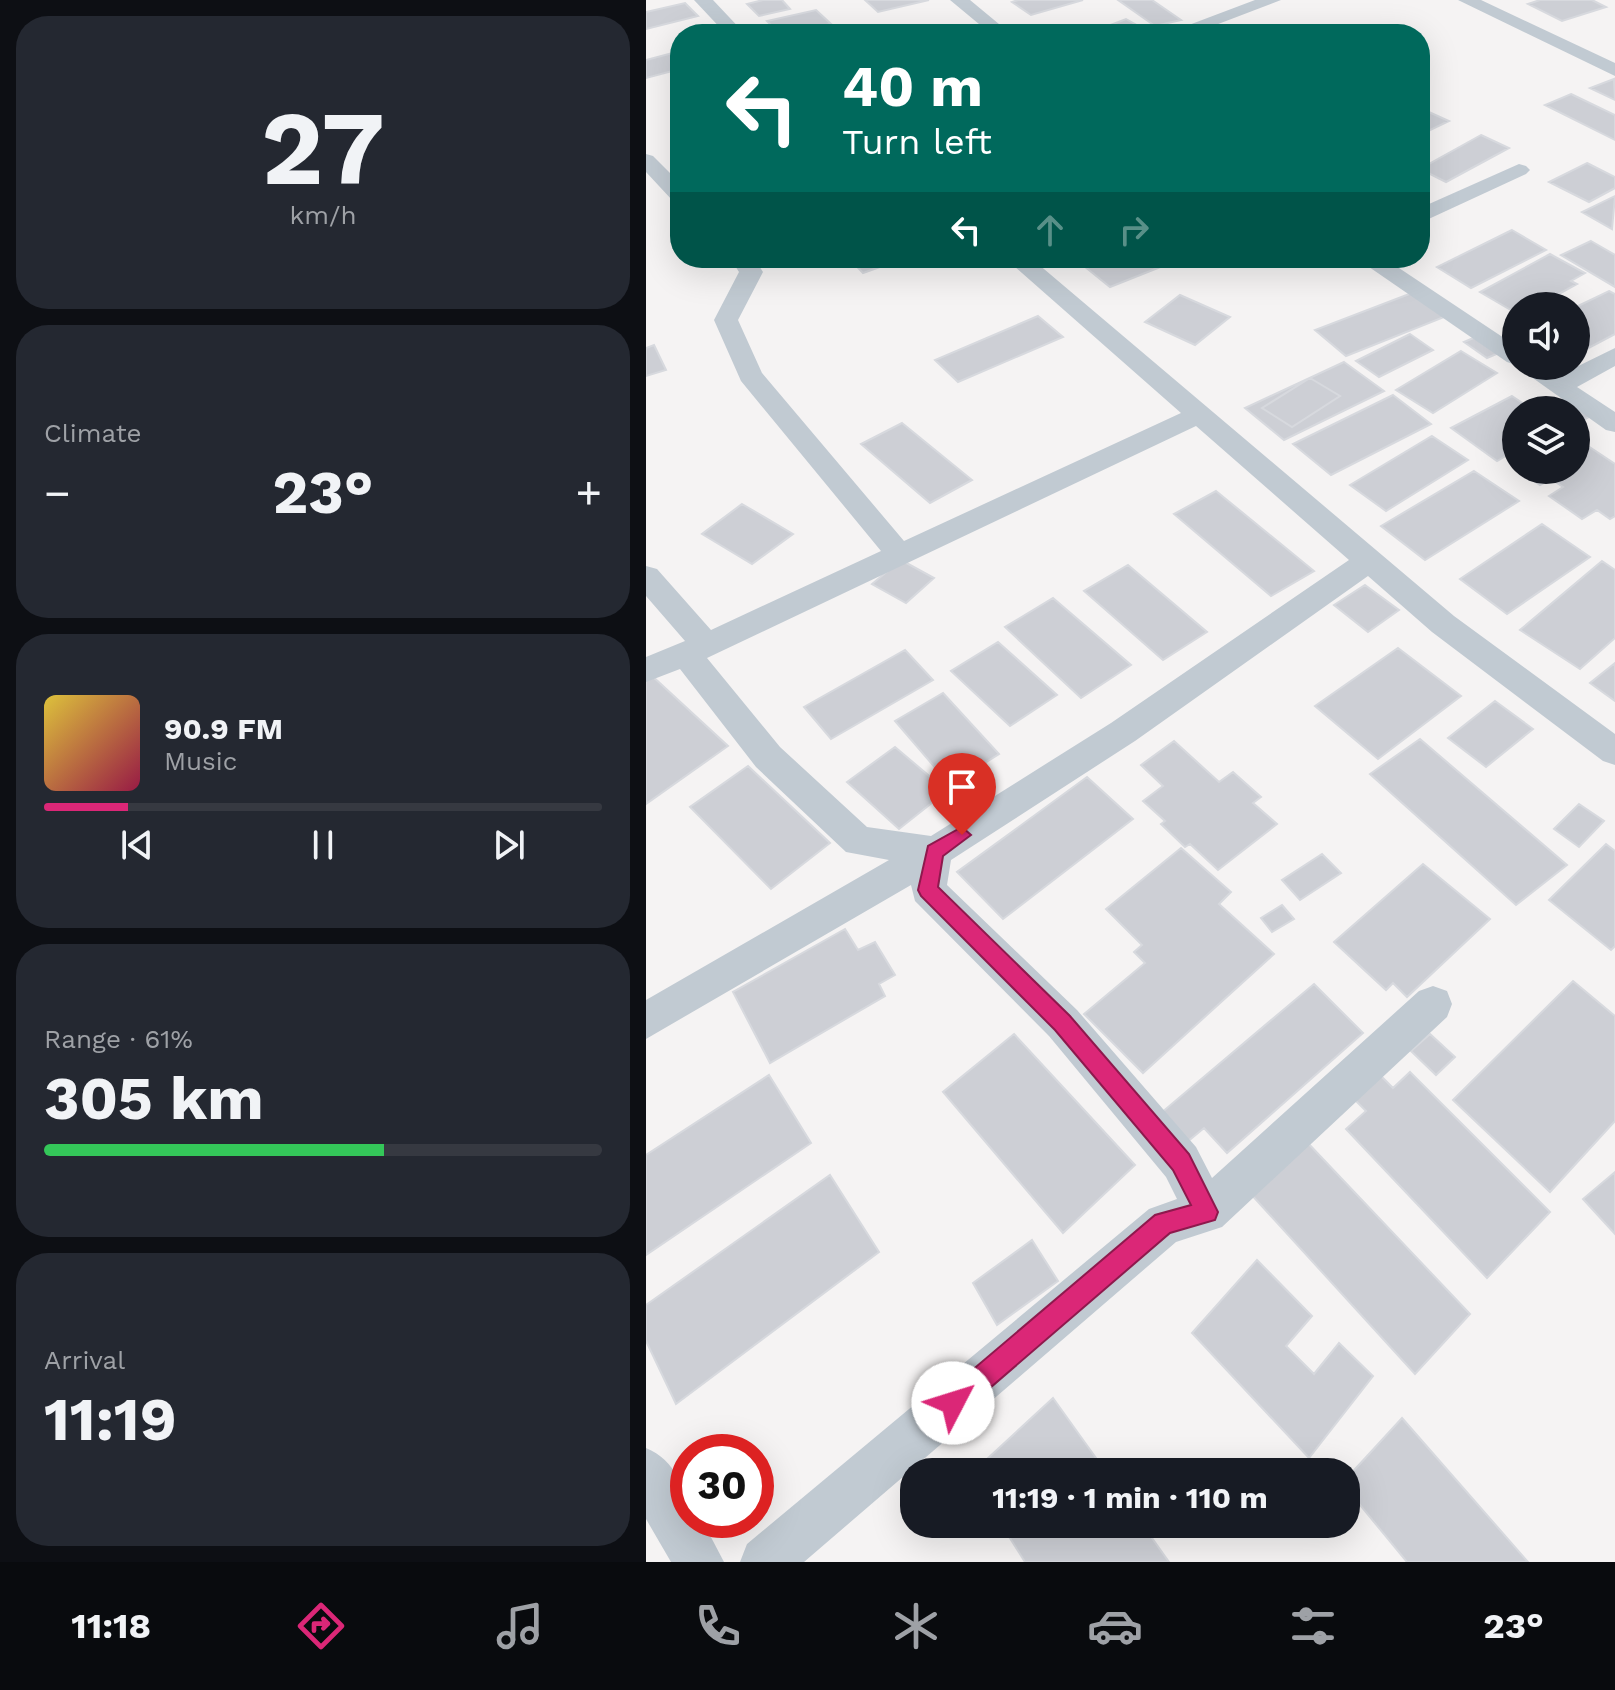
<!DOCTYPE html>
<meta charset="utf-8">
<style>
:root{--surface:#171b24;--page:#242831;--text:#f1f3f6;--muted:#9ea1a6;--line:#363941;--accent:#db2777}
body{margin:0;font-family:"Work Sans",sans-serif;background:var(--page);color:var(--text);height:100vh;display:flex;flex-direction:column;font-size:30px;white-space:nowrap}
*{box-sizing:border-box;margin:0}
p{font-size:26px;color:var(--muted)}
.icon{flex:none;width:44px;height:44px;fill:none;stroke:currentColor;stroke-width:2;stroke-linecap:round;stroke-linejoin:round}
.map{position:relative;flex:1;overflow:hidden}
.details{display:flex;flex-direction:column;gap:16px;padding:16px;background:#0d0f14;width:646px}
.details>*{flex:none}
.guide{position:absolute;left:24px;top:24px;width:760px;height:244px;border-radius:32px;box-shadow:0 8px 32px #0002;background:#00695c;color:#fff;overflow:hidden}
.buttons{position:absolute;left:856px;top:292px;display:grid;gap:16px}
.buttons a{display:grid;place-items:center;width:88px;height:88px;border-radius:50%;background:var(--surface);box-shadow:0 8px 32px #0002;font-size:40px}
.speed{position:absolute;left:24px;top:1434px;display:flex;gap:16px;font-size:40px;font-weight:700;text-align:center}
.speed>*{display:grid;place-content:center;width:104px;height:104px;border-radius:50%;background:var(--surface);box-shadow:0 8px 32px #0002;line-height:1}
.speed .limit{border:12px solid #d22;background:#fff;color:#111}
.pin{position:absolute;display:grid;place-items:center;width:68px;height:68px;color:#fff;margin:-82px -34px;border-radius:50% 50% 50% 0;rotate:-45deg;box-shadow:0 0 8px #0007}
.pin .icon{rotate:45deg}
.me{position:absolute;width:88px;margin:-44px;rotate:50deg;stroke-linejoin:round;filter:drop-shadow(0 0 6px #0008)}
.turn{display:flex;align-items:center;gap:28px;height:168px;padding:0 40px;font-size:36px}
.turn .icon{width:104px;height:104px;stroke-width:2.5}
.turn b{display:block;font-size:56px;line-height:68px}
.lanes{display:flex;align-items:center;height:76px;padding:0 40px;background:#0003;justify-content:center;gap:40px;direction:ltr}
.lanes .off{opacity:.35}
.big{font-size:60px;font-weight:700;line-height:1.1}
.details .widget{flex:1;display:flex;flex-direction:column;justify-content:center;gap:12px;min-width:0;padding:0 28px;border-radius:32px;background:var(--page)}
.details .dial{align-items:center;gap:0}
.dial b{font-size:104px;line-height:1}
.song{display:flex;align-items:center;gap:24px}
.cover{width:96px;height:96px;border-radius:12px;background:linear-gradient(135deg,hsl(50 70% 55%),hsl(340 70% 35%))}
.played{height:8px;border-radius:4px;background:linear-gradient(90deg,var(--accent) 15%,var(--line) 15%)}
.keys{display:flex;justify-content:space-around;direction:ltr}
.heat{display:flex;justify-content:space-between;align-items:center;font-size:44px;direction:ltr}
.charge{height:12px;border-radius:6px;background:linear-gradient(90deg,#34c759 61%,var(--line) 0)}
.trip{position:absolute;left:254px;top:1458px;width:460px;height:80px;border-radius:32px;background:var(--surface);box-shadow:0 8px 32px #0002;font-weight:700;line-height:80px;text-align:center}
.dock{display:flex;height:128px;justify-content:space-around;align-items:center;background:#090b0e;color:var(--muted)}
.dock .icon{width:56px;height:56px}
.dock .selected{color:var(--accent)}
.dock b{font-size:36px;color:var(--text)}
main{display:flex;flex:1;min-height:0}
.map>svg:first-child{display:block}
.building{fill:#cdcfd5;stroke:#d7d9de;stroke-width:2}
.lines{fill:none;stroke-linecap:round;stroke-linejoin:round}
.street{fill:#c1cad2;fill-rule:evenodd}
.route{fill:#db2777;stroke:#8e194d;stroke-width:2}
</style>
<main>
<section class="details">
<div class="widget dial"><b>27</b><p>km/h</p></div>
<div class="widget"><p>Climate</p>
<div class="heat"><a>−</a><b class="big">23°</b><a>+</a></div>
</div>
<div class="widget">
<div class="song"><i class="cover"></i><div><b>90.9 FM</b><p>Music</p></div></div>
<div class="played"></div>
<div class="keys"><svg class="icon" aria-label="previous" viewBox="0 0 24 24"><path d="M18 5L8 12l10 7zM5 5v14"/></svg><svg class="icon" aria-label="pause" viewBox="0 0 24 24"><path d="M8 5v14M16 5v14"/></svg><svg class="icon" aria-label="next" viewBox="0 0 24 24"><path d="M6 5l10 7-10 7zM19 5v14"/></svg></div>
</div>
<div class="widget"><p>Range · 61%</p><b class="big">305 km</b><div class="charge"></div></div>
<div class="widget"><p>Arrival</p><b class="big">11:19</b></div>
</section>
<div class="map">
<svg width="969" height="1562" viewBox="0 0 969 1562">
<rect width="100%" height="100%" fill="#f5f3f3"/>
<path class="building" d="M117,0h19l8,9 -31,7 -12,-12z
M219,0h64l-51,12z
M372,0h65l-52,15 -19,-13z
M472,0h34l29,20 -26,6z
M894,0h52l14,7 -44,14 -34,-17z
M39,3l13,13 -52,13v-17z
M170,10l15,14 -51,10 -13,-13z
M480,19l27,15 -61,-2z
M34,51v18l-34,9v-18z
M968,79l1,21 -25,-12z
M925,94l44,21v25l-70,-35z
M774,108l29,13 -29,14z
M835,135l28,13 -63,34 -26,-13z
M941,163l28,14v11l-26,14 -40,-20z
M969,196l-3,33 -30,-17z
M866,230l34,20 -75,38 -34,-21z
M945,241l24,14v32l-54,-32z
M904,254l35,19 -14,8 6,3 -40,22h-21v7l-36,-21z
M203,258h56l-42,15z
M458,258h79l-73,29 -26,-21z
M963,291l6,3v40l-36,19 -3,-2v-44z
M766,293l32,24 -98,39 -31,-26z
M534,295l50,22 -35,28 -50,-23z
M392,316l25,21 -105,45 -23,-22z
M764,334l23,16 -54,27 -23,-16z
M832,336l23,16 -14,6 -23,-16z
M8,345l12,25 -20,6v-28z
M815,351l36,22 -64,40 -37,-23z
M698,362l40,29 -100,49 -39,-32z
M664,378l30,18 -48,31 -30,-19z
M747,395l38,29 -100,51 -38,-31z
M866,396l21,14h-17v40l-19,11 -46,-33z
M925,402l20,14 -15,8v-14h-21z
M256,423l70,57 -42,23 -69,-59z
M786,436l36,24 -82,51 -36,-26z
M930,438l39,26v52l-5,3 -13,-9 -15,9 -33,-23 14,-9 -12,-8 -11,6 -22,-15h58z
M828,471l45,30 -94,59 -44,-34z
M570,491l98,80 -43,25 -97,-82z
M96,504l51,30 -41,30 -50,-30z
M896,524l48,33 -83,57 -47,-35z
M255,560l33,18 -28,25 -34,-19z
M956,561l13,9v68l-35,31 -60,-39z
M482,565l79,67 -44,28 -79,-69z
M719,585l34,25 -31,22 -34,-27z
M407,598l78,67 -50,33 -76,-71z
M352,642l59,53 -47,31 -59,-55z
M752,648l63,48 -83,63 -63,-53z
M259,650l28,30 -102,59 -27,-32z
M969,663v38l-25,-18z
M4,674l78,72 -82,58v-127z
M297,693l56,61 -49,31 -55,-64z
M849,701l38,28 -47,38 -38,-29z
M774,739l147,126 -51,40 -146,-131z
M528,741l45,41 14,-10 28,25 -8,6 24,21 -59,46 -28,-26 -5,3 -24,-23 4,-3 -22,-20 20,-15 -22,-21z
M249,747l52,44 -48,38 -52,-47z
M102,766l82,77 -59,46 -81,-82z
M441,777l46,42 -130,100 -46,-47z
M933,804l25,17 -25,26 -25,-18z
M960,844l9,7v95l-4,4 -62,-50z
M535,848l50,44 -12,12 55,50 -131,119 -59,-59 61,-51 -11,-11 8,-7 -36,-36z
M676,854l19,19 -41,27 -18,-20z
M777,864l67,55 -83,78 -14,-14 -7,7 -52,-48z
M636,905l12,14 -22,13 -11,-14z
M199,929l13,21 17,-8 20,33 -16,9 6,12 -115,67 -37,-71z
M927,981l42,35v105l-65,71 -97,-92z
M668,984l49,49 -136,120 -23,-25 -17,14 -26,-29z
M368,1034l121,131 -72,68 -120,-141z
M784,1034l25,23 -19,18 -25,-24z
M764,1072l140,140 -63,66 -141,-149 20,-18 -14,-14 26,-24 15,15z
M123,1075l42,68 -165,112v-100z
M659,1140l165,174 -55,60 -166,-182z
M969,1172v62l-32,-35z
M184,1175l49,77 -203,152 -30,-63v-36z
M386,1240l26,41 -61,44 -24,-42z
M611,1260l55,56 -26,30 28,28 25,-31 34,33 -64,82 -117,-125z
M407,1398l53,74h-133z
M756,1418l126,144h-121l-61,-74v-9z
M355,1524h141l27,38h-144z"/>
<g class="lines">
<path class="street" d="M48,0h19l32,34h-19z
M304,0h20l41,34h-20z
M609,0h26l-89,34h-27z
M812,0h23l134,63v13z
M0,154l7,2 27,27v19l-8,-2 -26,-28z
M873,164l7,2 4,4 -4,4 -106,49v-15z
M84,258h24l9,14 -25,48 24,53 142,168 277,-128 -176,-155h26l423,358 161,118v31l-12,-4 -171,-129 -64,-56 -233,165 -184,119 -4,25 130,125 119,137 16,31 207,-187 14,-5 14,5 5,13 -5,13 -225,210 -46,15 -372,320h-64l7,-18 402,-335 28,-10 -11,-22 -117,-141 -134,-135 -4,-16 -265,154v-39l243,-140 -43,-8 -90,-85 -76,-98 -34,13v-25l39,-16 -39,-45v-30l11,3 54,61 170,-79 -140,-170 -27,-61 25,-48zM550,426l153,134 -238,163 -180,113 -64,-9 -87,-80 -73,-89z
M710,258h28l132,88v19l-9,-3z
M969,348v18l-38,21 38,25v20l-9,-2 -90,-64h30l14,9z
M0,1448c29,12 42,42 42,72h14l22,42h-53l-25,-43z"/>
</g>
<path class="route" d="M316,827l9,8 -28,21 -5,31 132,129 119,138 29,58 -3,8 -45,13 -208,179 -9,3 -9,-3 -4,-9 4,-9 211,-179 36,-10 -18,-35 -118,-140 -134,-134 -3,-6 10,-44z"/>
</svg>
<div class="buttons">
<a><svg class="icon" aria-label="sound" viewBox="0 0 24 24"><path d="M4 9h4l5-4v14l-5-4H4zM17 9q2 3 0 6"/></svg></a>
<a><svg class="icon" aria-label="layers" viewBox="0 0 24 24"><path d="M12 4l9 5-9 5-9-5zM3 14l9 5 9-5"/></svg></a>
</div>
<div class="speed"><div class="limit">30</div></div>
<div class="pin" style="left:316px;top:835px;background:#d93025"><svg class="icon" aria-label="arrive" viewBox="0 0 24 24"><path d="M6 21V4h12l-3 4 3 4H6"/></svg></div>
<svg class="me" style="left:307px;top:1403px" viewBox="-20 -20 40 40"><circle r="19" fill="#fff"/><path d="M0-13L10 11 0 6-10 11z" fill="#db2777"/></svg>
<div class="trip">11:19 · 1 min · 110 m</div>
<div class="guide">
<div class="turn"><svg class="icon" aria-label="left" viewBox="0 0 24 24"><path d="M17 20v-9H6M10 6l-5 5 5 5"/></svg><div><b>40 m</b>Turn left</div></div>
<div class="lanes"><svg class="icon" aria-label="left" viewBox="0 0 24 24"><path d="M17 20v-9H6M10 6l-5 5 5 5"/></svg><svg class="icon off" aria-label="ahead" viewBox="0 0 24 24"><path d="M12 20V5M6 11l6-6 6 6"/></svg><svg class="icon off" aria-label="right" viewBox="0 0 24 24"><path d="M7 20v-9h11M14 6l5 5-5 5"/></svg></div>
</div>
</div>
</main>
<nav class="dock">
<b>11:18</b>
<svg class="icon selected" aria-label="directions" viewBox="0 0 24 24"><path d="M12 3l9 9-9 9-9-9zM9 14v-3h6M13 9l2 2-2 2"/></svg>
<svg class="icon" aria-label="music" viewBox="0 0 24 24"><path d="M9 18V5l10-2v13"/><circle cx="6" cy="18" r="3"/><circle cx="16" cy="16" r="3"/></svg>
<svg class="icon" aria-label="phone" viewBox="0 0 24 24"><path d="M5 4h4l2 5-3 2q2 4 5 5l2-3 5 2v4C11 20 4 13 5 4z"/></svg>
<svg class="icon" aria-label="climate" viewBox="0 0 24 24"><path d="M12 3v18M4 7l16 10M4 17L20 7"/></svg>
<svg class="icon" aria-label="car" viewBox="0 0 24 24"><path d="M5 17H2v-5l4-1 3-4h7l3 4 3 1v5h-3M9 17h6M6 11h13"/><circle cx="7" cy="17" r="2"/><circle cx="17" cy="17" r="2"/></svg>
<svg class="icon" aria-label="filters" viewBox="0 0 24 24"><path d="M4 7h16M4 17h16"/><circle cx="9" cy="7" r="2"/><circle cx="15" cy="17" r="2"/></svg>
<b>23°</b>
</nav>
